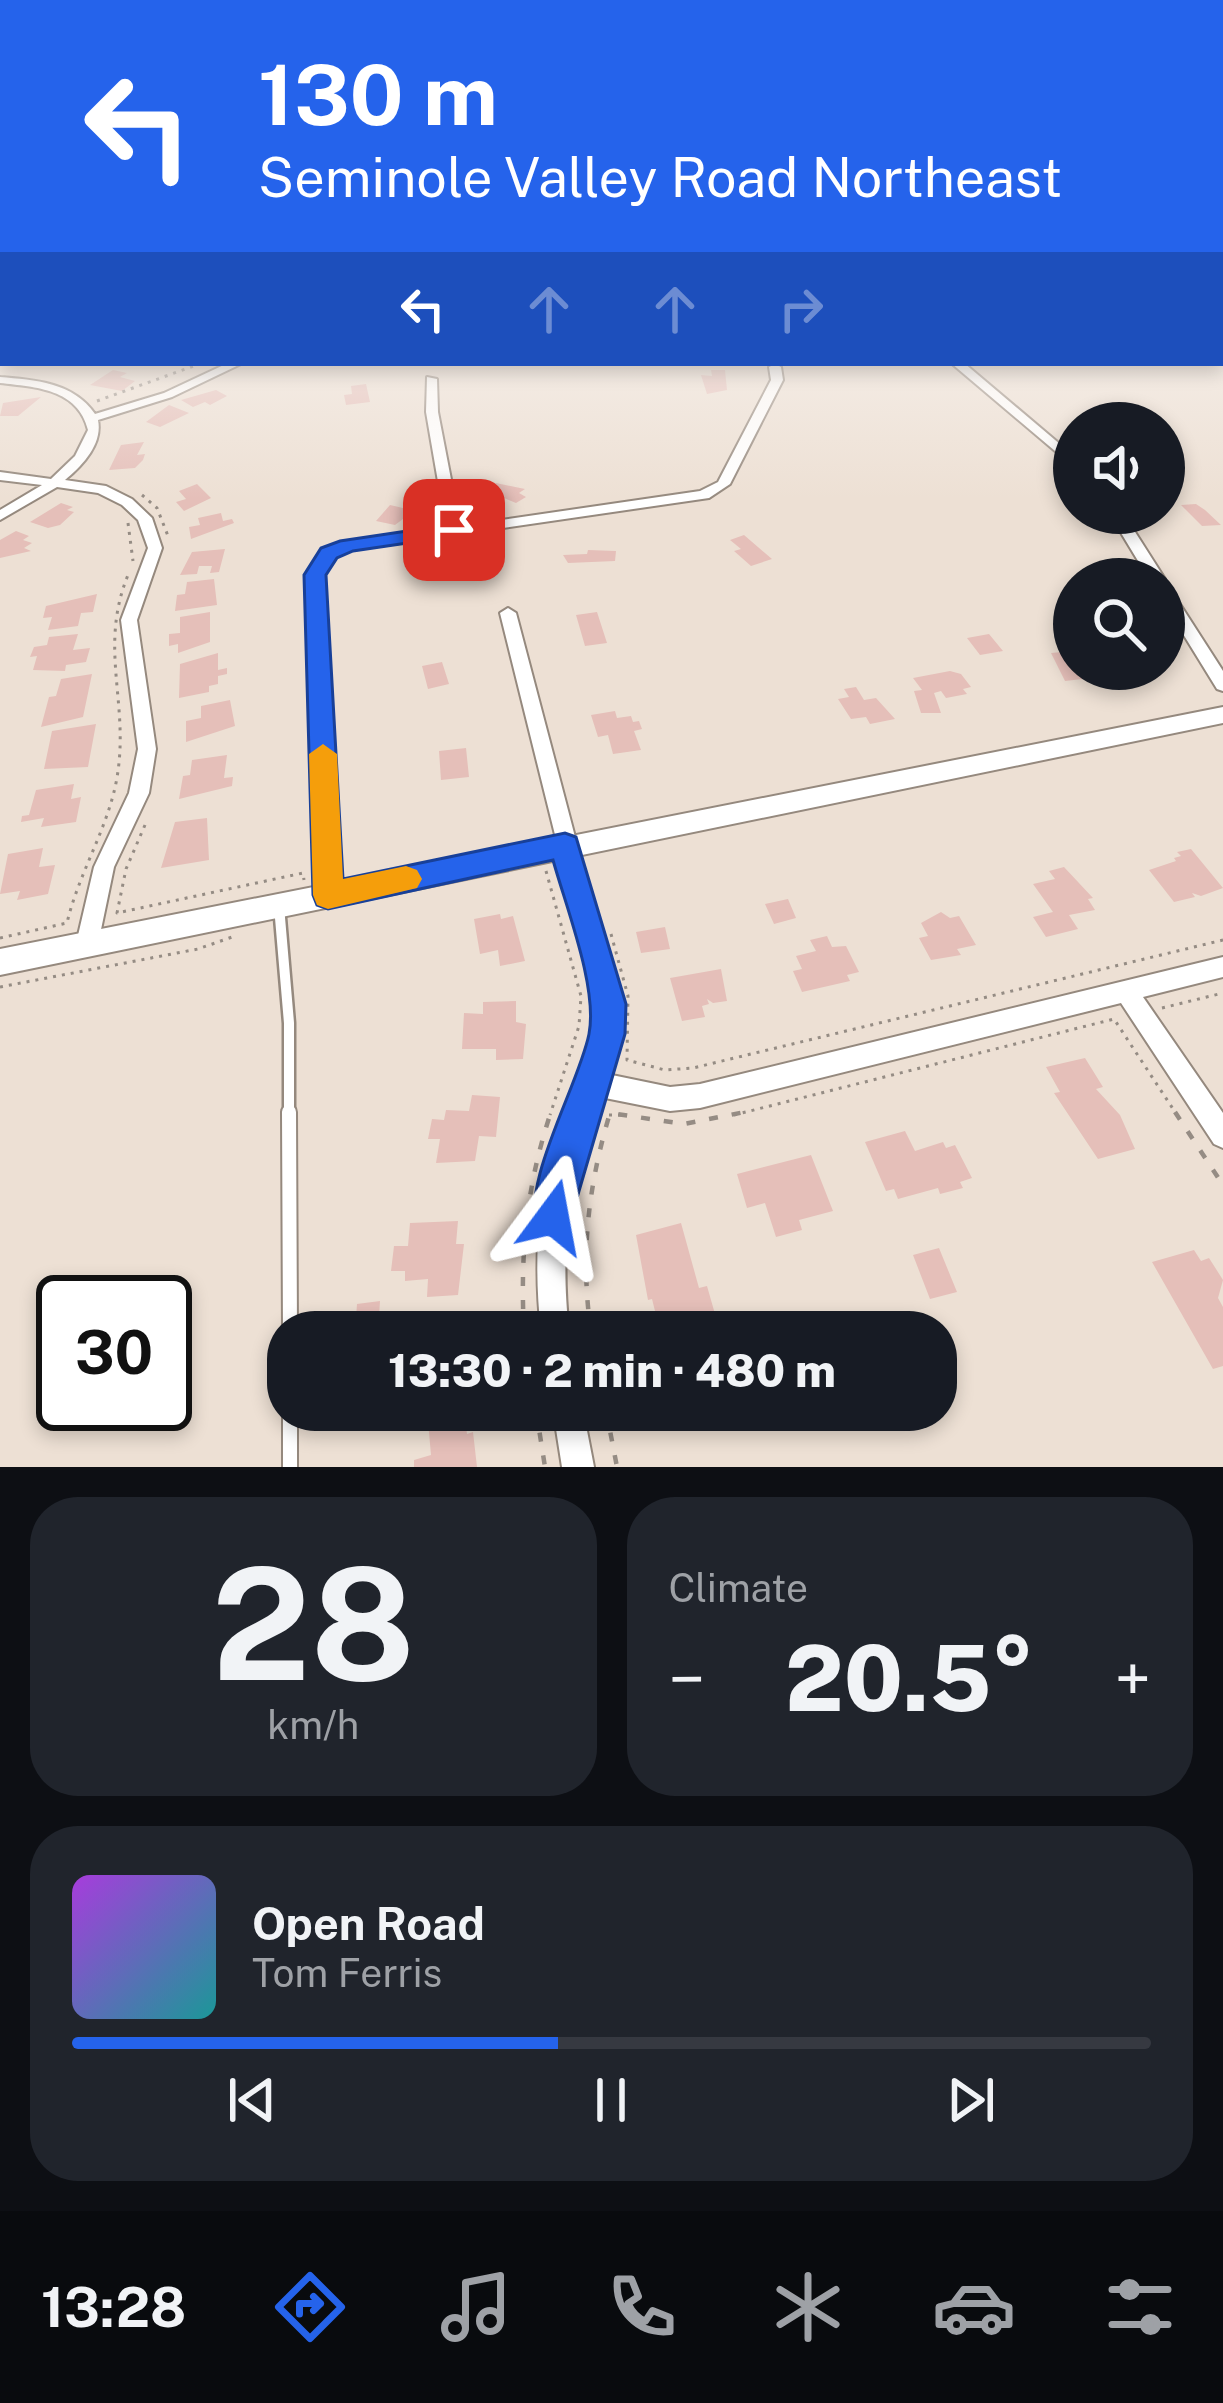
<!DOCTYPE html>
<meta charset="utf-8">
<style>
:root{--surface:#171b24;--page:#20242c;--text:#f1f3f6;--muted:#9ea1a6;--line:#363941;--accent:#2563eb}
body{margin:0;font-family:"Public Sans",sans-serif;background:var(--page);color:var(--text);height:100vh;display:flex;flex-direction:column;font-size:45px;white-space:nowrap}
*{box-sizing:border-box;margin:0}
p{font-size:39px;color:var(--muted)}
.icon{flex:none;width:66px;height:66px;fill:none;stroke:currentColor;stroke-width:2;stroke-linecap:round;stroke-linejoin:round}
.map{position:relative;height:1467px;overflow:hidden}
.sheet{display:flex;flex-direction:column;gap:30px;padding:30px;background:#0d0f14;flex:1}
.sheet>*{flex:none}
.top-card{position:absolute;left:0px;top:0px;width:1224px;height:366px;box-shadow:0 6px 18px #0003;background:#2563eb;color:#fff;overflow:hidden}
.buttons{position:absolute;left:1053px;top:402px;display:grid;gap:24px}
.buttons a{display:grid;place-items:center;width:132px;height:132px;border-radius:50%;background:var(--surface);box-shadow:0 6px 18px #0003;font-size:60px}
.speed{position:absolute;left:36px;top:1275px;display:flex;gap:24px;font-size:60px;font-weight:700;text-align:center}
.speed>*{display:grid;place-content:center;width:156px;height:156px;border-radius:50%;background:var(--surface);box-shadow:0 6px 18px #0003;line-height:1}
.speed .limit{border:6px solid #111;border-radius:18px;background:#fff;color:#111}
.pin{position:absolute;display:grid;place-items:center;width:102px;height:102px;color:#fff;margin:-51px;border-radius:24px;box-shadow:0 6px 18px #0006}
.me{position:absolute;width:132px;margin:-66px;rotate:13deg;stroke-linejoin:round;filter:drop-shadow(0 0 9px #0008)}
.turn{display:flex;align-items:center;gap:42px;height:252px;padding:0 60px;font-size:54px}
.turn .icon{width:156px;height:156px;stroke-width:2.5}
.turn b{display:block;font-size:84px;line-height:102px}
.lanes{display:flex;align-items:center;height:114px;padding:0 60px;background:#0003;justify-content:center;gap:60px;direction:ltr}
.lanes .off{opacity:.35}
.big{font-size:90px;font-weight:800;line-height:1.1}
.sheet .card{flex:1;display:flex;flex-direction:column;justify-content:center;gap:18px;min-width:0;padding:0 42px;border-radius:48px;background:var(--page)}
.sheet .dial{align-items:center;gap:0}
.dial b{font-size:156px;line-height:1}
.song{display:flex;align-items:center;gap:36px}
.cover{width:144px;height:144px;border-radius:18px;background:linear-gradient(135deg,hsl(280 70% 55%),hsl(180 70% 35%))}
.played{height:12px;border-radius:6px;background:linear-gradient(90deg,var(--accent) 45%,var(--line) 45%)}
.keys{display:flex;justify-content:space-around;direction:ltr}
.heat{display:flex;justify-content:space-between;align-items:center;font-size:66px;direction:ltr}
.sheet .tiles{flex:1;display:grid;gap:30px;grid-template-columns:1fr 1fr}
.card:last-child{grid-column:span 2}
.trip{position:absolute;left:267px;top:1311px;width:690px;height:120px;border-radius:48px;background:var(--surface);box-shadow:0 6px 18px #0003;font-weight:800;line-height:120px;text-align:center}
.menu{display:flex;height:192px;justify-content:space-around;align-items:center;background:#090b0e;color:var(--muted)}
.menu .icon{width:84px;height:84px}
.menu .active{color:var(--accent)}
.menu b{font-size:54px;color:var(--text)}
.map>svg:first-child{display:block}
.building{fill:#e5bfb9}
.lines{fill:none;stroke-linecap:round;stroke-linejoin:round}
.lane-far1-casing{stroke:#95897e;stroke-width:15}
.lane-casing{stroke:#95897e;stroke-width:18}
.street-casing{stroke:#95897e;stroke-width:4}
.secondary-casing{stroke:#95897e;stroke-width:4}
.path-far1{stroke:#958c84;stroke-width:3;stroke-dasharray:3 6;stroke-linecap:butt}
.path{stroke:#958c84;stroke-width:4.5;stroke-dasharray:9 14;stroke-linecap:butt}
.lane-far1{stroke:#fff;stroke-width:10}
.lane{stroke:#fff;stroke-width:14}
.street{fill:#fff;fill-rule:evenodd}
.secondary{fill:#fff;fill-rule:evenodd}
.route{fill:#2563eb;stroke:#184099;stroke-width:3}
.slow{fill:#f59e0b}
</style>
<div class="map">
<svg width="1223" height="1467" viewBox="0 0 1223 1467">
<rect width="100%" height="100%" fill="#ede0d4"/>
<path class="building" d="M113,370l14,3 -7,4 15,4 -13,10 -32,-6z
M711,370h14l2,20 -20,4 -6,-19 11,1z
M366,384l4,18 -24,3 -2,-10 8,-1 -1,-8z
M216,390l11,6 -17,9 -5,-3 -12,5 -12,-7z
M41,397l-23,19h-18l3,-13z
M169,405l20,8 -29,14 -14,-5z
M144,442l-7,13 8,-1 -2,6 -8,8 -26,2 12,-25z
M496,483l29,6 -6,4 7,4 -10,6 -31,-13z
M197,484l14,14 -27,13 -8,-9 10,-3 -7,-8z
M61,503l12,4 -6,3 7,2 -14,13 -12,3 -18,-6z
M1196,504l9,6 16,15 -19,1 -21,-21z
M390,505l13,3 16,-1 -24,18 -19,-4z
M221,513l2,8 9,-2 2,4 -43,16 -2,-12 11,-2 -2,-7z
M16,531l13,5 -6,4 9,3 -8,5 7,3 -31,7v-18z
M744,535l28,24 -21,7 -17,-15 7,-2 -11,-9z
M225,549l-6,23 -9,1 2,-7h-13l-2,8 -17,1 12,-23z
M588,550l28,1 -1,10 -47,2 -5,-8 24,-1z
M214,579l3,26 -42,6 2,-16 8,-1 2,-12z
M97,594l-4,18 -12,1 -3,13 -30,4 4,-13 -9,1 3,-12z
M210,612v30l-32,11v-9l-9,2v-12l11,-1v-16z
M597,612l10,31 -22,3 -9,-31z
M78,634l-5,16 17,-2 -4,14 -20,3 -1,6 -32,-1 4,-14 -7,1 4,-10 13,-2 2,-8z
M989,634l14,17 -23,4 -13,-17z
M1074,651v18h20l6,8 -35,4 -14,-28z
M218,653v17l9,-2v6l-9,2v8l-9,2v6l-30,6 1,-34z
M442,662l7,22 -21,5 -6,-23z
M950,671l11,3 10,13 -8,2 4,5 -21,4 -5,-7 -7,2 7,20h-20l-7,-22 8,-1 -9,-12z
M92,674l-9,43 -42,10 8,-30 7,-1 5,-17z
M856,687l8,13 12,-2 19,21 -25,5 -4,-7 -15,2 -13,-20 11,-2 -5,-8z
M230,700l5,26 -49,16v-21l15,-3v-12z
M615,711l2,7 14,-2 2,6 6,-1 3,8 -8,2 7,19 -28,4 -5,-19 -10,2 -7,-22z
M96,724l-8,43 -44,2 8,-38z
M466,748l3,29 -28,3 -2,-29z
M227,755l-3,23 9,-1 -1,9 -53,13 4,-23 7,-1 2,-15z
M74,784l-3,15 10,-2 -5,25 -35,5 3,-9 -23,4 1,-6 7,-1 7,-25z
M207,818l2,42 -48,8 14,-46z
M43,848l-4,19 16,-2 -7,29 -31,6 3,-9 -20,3 8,-40z
M1191,849l32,39 -22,8 -9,-3 3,4 -21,5 -25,-32 27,-9 -2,-3 7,-2 -4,-4z
M1064,867l29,31 -5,1 7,11 -26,5 9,14 -32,8 -13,-20 20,-5 -20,-28 22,-5 -6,-8z
M788,899l8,19 -22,6 -9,-20z
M941,912l9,6 9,-2 17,29 -19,4 4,6 -30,5 -12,-22 9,-2 -7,-13z
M500,914l1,5 12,-3 12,45 -25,5 -2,-16 -18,4 -6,-35z
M665,927l5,22 -29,4 -5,-21z
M827,936l5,11 14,-1 13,26 -12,3 3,6 -48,11 -9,-21 9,-2 -6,-13 20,-5 -6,-11z
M721,969l6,32 -14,2 -6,-4 2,5 -7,2 3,11 -23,4 -12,-43z
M516,1001v21l10,2 -3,35 -27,1v-11h-34l2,-36 19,1v-12z
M1085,1058l18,29 -7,2 24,26 15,34 -37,10 -44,-66 6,-1 -14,-25z
M472,1095l28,2 -4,40 -17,-1 -4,25 -39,2 4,-24h-12l4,-20 12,1 2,-10 23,1z
M905,1131l10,20 28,-9 3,6 9,-3 17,33 -12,4 3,6 -23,6 -2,-6 -40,11 -4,-10 -8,2 -21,-49z
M811,1155l22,56 -34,9 3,10 -26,7 -11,-34 -18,5 -10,-34z
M458,1221l-2,23h8l-6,51 -31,2 1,-18 -23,2v-10h-14l3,-25h14l2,-23z
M681,1223l18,65 8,-2 8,28 -8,3 4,15h-56l-3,-12 5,-1 -5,-20 -4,1 -12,-65z
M939,1248l18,44 -27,7 -17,-44z
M1194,1250l7,11 8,-3 14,22 -5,18 5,9v59l-10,3 -61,-107z
M380,1301l-2,31h-23l2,-28z
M427,1410h37l3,24 6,-2 4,35h-63v-7l17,-5z"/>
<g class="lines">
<g class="lane-far1-casing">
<path id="lane-far1" d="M279,906l10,117v92"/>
</g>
<g class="lane-casing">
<path id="lane" d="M289,1112l1,220
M290,1410v57"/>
</g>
<g class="street-casing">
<path id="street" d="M228,363h15l-71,34 -74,23c5,24 -16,46 -33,60l41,6 26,13 20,19 10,30 -25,72 19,129 -7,44 -35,74 -16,77 -3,7 -8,3 -8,-3 -3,-7 18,-77 35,-74 9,-44 -17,-129 27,-72 -10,-28 -16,-15 -24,-12 -41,-6 -57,33v-10l42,-25 -42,-5v-8l51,7 24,-23 13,-26c-10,-41 -52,-43 -88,-47v-6c35,3 73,5 95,37l69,-21z
M951,363h13l110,93v11z
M775,364l6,3 2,13 -53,104 -21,14 -358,52 -17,6 -11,19 15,320 -3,6 -7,3 -7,-3 -3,-6 -11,-320 17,-25 19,-7 103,-15 -20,-116 1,-35 10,2 1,33 22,114 240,-35 18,-9 53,-102 -2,-13z
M1109,513h14l42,66 -1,1 -15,-1z
M1164,585l5,2 54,84v20l-6,-2 -53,-86z
M508,608l8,5 103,391 -5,41 -7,29 63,13 30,-3 523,-127v20l-80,20 80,116v35l-9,-4 -93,-141 -421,105 -30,3 -70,-14c-30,88 -41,141 -31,235h-28c-6,-56 -6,-113 10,-167 16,-55 40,-103 46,-161l-97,-391z
M553,1410h30l11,57h-32z"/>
</g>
<g class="secondary-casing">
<path id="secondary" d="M1223,707v16l-1223,252v-26z"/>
</g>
<path class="path-far1" d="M97,401l105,-38
M142,495l15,13 11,28
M128,523l5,38
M145,825l-19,44 -9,44 186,-40 1,7
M546,871l35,125 -2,30 -29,89
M611,934l17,62 -1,64 38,10 28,-2 530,-128
M0,938l67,-15c12,-52 44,-99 51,-152 10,-71 -19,-125 10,-196
M0,987l198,-38 34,-12
M1162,1008l61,-15
M609,1115h15
M734,1115l380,-96 63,96"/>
<path class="path" d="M1175,1112l48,73
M524,1332c-4,-78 2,-145 27,-220
M591,1332c-11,-76 -3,-146 19,-219l74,11 61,-12
M536,1410l9,57
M606,1410l11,57"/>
<use href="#lane-far1" class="lane-far1"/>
<use href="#lane" class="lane"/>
<use href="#street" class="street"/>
<use href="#secondary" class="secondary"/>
</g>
<linearGradient id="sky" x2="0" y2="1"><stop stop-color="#86b0d9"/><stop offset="0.59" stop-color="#f7f1ec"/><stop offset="1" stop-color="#f7f1ec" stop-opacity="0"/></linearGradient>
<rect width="1223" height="499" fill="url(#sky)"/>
<path class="route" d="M454,524l8,2v9l-109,16 -16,7 -11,17 17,304 222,-46 11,4 50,167 -1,30 -58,198 -14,5 -15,-5c-19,-47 41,-147 51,-198 9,-46 -23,-127 -36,-174l-225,49 -11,-4 -4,-10 -9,-320 17,-27 19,-7z"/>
<path class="slow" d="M323,744l14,10 6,125 63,-13 11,4 5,9 -5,9 -89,21 -11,-4 -4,-10 -4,-141z"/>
</svg>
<div class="buttons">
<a><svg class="icon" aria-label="sound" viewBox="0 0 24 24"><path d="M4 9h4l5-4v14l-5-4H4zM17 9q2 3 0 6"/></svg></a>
<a><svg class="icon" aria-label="search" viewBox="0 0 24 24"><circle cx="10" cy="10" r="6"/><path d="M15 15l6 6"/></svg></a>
</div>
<div class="speed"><div class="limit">30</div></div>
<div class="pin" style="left:454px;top:530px;background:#d93025"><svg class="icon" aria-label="arrive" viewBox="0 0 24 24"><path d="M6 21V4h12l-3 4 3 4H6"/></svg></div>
<svg class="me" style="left:553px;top:1217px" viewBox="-20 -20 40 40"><path d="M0-17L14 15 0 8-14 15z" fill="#2563eb" stroke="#fff" stroke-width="4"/></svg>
<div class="trip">13:30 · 2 min · 480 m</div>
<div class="top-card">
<div class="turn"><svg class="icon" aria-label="left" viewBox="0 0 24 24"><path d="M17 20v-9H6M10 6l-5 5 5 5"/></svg><div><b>130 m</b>Seminole Valley Road Northeast</div></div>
<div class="lanes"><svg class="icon" aria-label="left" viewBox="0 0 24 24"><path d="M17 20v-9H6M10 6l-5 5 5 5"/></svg><svg class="icon off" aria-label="ahead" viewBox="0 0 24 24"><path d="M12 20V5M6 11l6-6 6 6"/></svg><svg class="icon off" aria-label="ahead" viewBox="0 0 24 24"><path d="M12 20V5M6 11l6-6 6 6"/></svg><svg class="icon off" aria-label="right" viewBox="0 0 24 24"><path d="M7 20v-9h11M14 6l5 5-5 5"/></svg></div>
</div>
</div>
<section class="sheet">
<div class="tiles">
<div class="card dial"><b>28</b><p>km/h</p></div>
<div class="card"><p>Climate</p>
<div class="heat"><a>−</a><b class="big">20.5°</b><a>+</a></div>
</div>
<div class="card">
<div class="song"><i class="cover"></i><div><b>Open Road</b><p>Tom Ferris</p></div></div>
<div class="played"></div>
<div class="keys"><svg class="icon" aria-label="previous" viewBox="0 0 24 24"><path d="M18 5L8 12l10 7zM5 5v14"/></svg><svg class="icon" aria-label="pause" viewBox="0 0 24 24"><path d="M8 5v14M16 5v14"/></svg><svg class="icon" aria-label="next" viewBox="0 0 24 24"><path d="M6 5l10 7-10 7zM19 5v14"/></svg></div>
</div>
</div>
</section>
<nav class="menu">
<b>13:28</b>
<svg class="icon active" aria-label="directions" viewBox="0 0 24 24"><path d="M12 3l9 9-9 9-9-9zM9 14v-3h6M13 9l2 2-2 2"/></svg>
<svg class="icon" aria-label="music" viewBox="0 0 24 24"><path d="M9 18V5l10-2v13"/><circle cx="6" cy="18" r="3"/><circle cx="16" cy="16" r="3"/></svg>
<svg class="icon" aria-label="phone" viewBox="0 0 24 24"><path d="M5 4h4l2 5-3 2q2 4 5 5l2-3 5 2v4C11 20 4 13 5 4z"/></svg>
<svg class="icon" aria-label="climate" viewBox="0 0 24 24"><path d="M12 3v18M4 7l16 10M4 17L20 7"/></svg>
<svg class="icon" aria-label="car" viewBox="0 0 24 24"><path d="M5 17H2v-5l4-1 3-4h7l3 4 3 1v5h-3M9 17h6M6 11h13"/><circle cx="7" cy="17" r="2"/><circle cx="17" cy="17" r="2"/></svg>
<svg class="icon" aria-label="filters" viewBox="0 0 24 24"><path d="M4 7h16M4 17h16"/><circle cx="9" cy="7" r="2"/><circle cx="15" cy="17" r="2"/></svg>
</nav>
